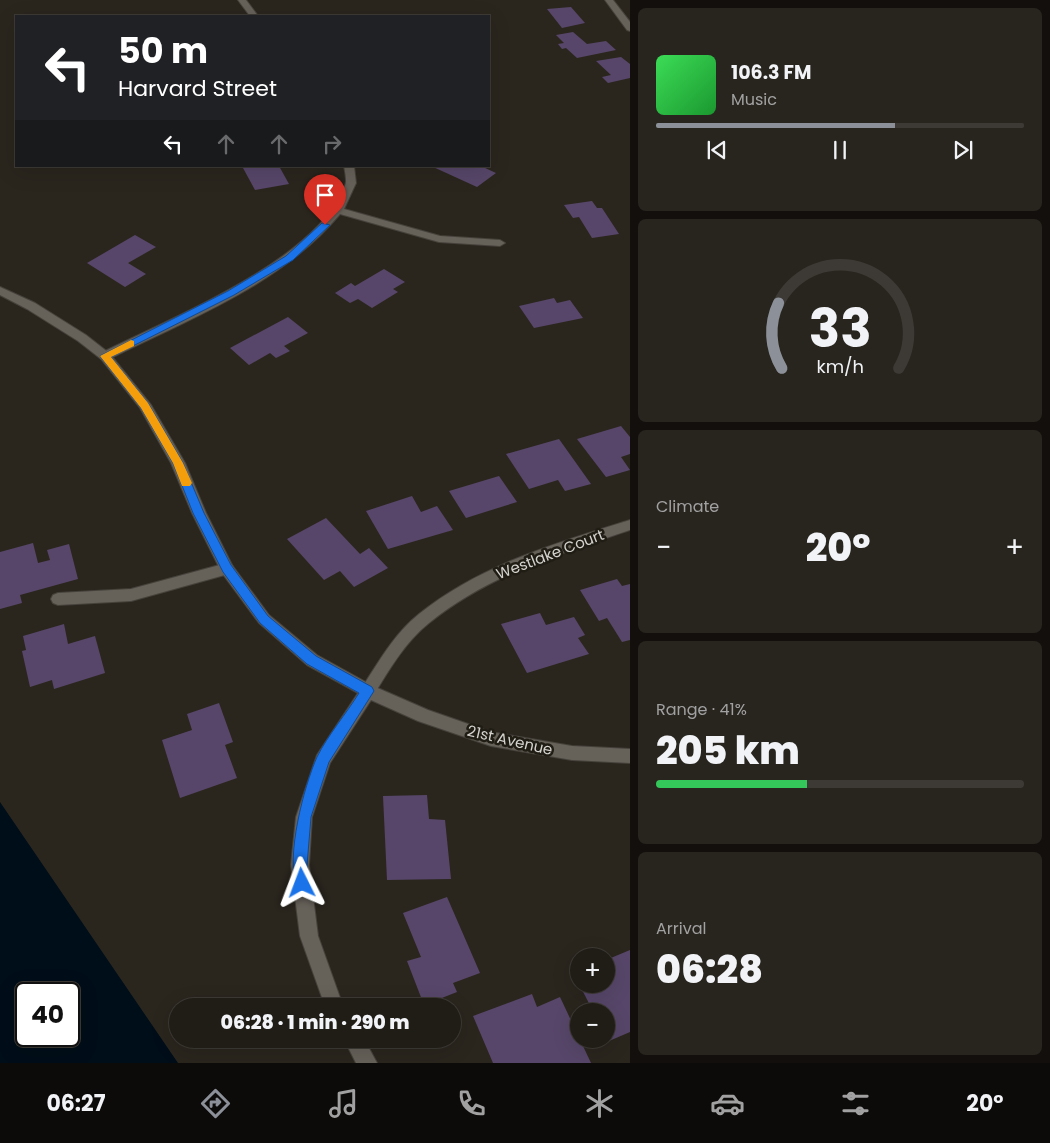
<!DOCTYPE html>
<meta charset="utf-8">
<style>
:root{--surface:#201c16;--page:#28251f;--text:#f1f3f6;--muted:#a2a1a1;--line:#3d3a35;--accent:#8c9099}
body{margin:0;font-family:Poppins,sans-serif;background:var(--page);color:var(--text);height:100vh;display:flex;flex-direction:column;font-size:19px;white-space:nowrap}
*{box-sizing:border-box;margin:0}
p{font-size:16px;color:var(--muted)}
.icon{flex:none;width:28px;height:28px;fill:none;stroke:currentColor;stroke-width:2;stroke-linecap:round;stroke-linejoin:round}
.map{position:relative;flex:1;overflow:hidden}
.panel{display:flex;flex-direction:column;gap:8px;padding:8px;background:#120f0c;width:420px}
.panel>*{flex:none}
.hud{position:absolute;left:15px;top:15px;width:475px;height:152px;border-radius:0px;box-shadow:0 5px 20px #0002,0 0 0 1px var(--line);background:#202124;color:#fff;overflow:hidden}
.buttons{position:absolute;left:570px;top:948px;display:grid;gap:10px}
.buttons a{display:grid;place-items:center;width:45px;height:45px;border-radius:50%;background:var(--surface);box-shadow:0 5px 20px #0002,0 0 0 1px var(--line);font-size:25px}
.speed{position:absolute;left:15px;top:982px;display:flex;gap:10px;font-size:25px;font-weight:700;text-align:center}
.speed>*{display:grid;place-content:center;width:65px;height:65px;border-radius:50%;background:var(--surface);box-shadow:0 5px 20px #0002,0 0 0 1px var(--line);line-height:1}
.speed .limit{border:2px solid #111;border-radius:8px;background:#fff;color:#111}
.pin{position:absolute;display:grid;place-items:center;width:42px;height:42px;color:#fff;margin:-51px -21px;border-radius:50% 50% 50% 0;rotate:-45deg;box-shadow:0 0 5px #0007}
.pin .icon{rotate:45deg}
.me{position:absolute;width:55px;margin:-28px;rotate:357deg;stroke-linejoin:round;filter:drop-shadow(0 0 4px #0008)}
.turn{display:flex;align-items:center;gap:18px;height:105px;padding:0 20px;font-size:22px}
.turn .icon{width:65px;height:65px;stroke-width:2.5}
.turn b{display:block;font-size:35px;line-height:42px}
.lanes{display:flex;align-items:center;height:48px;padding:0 20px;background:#0003;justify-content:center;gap:25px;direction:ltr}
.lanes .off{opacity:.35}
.big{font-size:38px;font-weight:800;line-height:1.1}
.panel .tile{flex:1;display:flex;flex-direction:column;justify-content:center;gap:8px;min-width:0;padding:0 18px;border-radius:8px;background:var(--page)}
.panel .dial{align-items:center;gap:0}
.dial svg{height:130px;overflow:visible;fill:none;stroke:var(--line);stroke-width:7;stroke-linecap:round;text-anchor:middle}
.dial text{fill:var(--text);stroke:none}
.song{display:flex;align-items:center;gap:15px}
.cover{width:60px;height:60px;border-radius:8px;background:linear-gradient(135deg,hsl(130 70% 55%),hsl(130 70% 35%))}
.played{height:5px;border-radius:2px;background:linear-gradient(90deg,var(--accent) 65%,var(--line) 65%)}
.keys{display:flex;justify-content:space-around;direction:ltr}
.heat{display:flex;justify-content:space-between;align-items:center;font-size:28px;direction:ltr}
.charge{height:8px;border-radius:4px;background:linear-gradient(90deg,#34c759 41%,var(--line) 0)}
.trip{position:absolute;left:169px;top:998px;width:292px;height:50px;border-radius:25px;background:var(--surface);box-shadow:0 5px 20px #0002,0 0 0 1px var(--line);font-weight:800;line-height:50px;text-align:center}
.tabs{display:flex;height:80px;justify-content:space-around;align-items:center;background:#0d0b09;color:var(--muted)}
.tabs .icon{width:35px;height:35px}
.tabs .current{color:var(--accent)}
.tabs b{font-size:22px;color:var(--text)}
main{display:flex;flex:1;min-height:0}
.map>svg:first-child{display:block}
.water{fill:#000e19;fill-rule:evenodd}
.building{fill:#574669}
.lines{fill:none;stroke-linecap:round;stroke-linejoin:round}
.service-casing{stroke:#45423b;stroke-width:2}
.minor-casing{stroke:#45423b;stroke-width:2}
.tertiary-casing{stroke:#45423b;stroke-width:2}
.service{fill:#666159;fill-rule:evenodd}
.minor{fill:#666159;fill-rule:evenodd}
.tertiary{fill:#666159;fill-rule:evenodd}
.route{fill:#1a73e8;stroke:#114b97}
.slow{fill:#f59e0b}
.labels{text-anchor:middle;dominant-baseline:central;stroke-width:5;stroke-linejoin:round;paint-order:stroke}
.street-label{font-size:15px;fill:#d5d3ce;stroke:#201d15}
</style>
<main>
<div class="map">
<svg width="630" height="1063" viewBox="0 0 630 1063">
<rect width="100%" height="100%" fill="#2a261e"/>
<path class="water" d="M0,802l178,261h-178zM26,994h43v42h-43z"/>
<path class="building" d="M571,7l14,16 -23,5 -15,-19z
M573,32l14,12 19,-3 10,9 -39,8 -11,-10 -4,1 -4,-5 6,-1 -8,-8z
M621,57l9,7v14l-22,5 -6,-6 9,-2 -15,-14z
M251,166h28l10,18 -34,6 -12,-22z
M431,166h54l-2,1 13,6 -19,14z
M592,201l5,7h5l17,26 -27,4 -13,-21 -6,1 -9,-13z
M135,235l21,12 -28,16 18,11 -21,13 -38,-24z
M384,269l21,13 -12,7 5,3 -26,16 -14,-9 -8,4 -15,-10 16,-10 4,3z
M554,298l3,5 13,-3 13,18 -49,10 -15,-22z
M288,317l20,16 -24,13 6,5 -14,7 -6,-5 -21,12 -19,-17z
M621,426l9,11v17l-9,3 9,13 -24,7 -29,-38z
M559,439l32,45 -26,7 -7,-11 -29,9 -23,-35z
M499,476l18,26 -51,16 -17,-27z
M412,496l9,16 16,-6 16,24 -65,19 -22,-38z
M326,518l34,36 9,-6 19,20 -34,19 -14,-16 -16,9 -37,-41z
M33,543l5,20 12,-3 -3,-10 22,-6 9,35 -58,16 2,8 -22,6v-57z
M617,579l5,7 8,-2v56l-8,2 -15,-24 -8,3 -19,-31z
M540,613l6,12 28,-8 11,18 -7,3 11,16 -62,19 -26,-49z
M64,624l4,20 27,-8 10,37 -51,16 -2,-9 -22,7 -8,-36 4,-1 -3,-14z
M219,703l14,39 -8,3 12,33 -57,20 -18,-58 30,-10 -5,-16z
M427,795l2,24 16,1 6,59 -64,1 -4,-84z
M447,897l33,76 -27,10 4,9 -33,13 -17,-44 14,-4 -18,-44z
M630,950v82l-21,9 -3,-5v-25h-13l-14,-27h27v-24z
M532,994l5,13 23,-10 31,66h-98l-20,-47z"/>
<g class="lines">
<g class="service-casing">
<path id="service" d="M227,563l5,2 2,4 -2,4 -101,28 -73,4 -5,-2 -2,-4 2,-4 5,-2 73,-4z"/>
</g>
<g class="minor-casing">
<path id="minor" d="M238,0h8l12,16h-8z
M605,0h8l17,22v9l-3,-1z
M344,166h10l2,17 -12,26 96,27 60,4 5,3 -5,3 -61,-4 -99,-28c-58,70 -151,105 -231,145h-8l-2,-3 2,-3c66,-33 208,-90 239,-158 2,-4 6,-9 6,-14 0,-4 -1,-10 -2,-15z
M630,520v10c-71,24 -142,45 -201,93 -24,19 -40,47 -56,73l-5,2 -5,-2 -3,-5 3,-5c16,-25 32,-53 56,-72 61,-49 137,-71 211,-94z"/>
</g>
<g class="tertiary-casing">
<path id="tertiary" d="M0,287l35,16 51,32 23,18 42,52 34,58 21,50 26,52 37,50 48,40 56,31 55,24 63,22 81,14 58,3v14l-58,-3 -81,-14 -73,-25 -47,-21 -41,63 -18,54 -3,48 9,71 25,70h-18l-25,-70 -9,-71 5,-48 21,-62 41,-62 -51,-28 -48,-42 -37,-50 -30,-60 -21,-50 -31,-55 -39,-49 -23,-18 -51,-32 -27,-14z
M344,1039h20l13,24h-21z"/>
</g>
<use href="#service" class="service"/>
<use href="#minor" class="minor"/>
<use href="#tertiary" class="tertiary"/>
</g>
<path class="route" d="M322,223l8,2 -37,35 -59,35 -123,62 37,46 35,60 21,50 27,52 37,51 48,40 56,31 2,4 -45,71 -18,55 -4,48 3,18 -3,5 -5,2 -5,-2c-12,-30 7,-102 20,-131 11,-22 29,-43 42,-64l-52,-29 -47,-41 -37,-51 -30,-59 -20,-50 -32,-55 -41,-52 128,-65 58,-35z"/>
<path class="slow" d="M131,340l3,1v5l-23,11 37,46 35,60 9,20 -2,3h-8l-9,-23 -32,-55 -41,-52z"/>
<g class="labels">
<g class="street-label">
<text transform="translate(550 554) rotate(-21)">Westlake Court</text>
<text transform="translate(510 740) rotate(13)">21st Avenue</text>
</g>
</g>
</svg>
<div class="buttons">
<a>+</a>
<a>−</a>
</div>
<div class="speed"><div class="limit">40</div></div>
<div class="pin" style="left:325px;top:225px;background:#d93025"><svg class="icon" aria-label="arrive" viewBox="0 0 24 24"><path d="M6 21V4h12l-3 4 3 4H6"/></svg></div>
<svg class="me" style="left:302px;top:883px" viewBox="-20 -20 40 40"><path d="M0-17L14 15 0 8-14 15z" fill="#1a73e8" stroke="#fff" stroke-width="4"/></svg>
<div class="trip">06:28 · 1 min · 290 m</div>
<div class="hud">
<div class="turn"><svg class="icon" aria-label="left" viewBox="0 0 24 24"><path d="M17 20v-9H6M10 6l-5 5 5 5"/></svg><div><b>50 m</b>Harvard Street</div></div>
<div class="lanes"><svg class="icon" aria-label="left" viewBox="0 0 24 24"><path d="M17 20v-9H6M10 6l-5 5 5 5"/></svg><svg class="icon off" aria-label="ahead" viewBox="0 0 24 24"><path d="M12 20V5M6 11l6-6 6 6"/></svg><svg class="icon off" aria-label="ahead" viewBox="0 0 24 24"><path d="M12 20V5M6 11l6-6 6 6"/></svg><svg class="icon off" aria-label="right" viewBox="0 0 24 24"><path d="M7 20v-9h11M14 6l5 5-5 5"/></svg></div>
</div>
</div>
<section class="panel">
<div class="tile">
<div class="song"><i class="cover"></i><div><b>106.3 FM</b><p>Music</p></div></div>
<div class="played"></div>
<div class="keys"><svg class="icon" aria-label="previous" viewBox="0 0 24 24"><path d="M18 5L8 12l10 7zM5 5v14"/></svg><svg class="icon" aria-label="pause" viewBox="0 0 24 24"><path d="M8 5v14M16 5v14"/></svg><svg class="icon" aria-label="next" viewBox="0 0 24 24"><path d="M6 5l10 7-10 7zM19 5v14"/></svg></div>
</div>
<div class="tile dial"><svg viewBox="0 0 100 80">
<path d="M14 69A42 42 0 1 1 86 69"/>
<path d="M14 69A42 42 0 0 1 12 29" stroke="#8c9099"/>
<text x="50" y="56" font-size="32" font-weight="700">33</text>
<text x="50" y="72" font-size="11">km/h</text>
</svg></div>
<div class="tile"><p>Climate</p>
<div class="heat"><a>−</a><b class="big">20°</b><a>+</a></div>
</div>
<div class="tile"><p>Range · 41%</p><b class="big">205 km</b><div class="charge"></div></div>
<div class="tile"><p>Arrival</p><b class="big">06:28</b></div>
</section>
</main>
<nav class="tabs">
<b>06:27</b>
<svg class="icon current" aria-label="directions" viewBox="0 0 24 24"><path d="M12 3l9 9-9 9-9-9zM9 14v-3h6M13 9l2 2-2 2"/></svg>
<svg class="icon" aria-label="music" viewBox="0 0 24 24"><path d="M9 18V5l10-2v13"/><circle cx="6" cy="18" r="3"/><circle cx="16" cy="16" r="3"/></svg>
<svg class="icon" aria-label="phone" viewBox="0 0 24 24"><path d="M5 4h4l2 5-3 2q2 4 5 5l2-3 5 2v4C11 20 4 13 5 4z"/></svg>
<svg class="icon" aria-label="climate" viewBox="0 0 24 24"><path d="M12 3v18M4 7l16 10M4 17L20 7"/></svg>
<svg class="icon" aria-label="car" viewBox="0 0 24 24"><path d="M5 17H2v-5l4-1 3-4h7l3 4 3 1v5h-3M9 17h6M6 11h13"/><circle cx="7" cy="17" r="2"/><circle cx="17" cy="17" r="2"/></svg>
<svg class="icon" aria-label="filters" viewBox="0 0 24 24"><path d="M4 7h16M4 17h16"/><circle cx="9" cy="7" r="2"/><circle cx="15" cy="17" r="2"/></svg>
<b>20°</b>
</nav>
